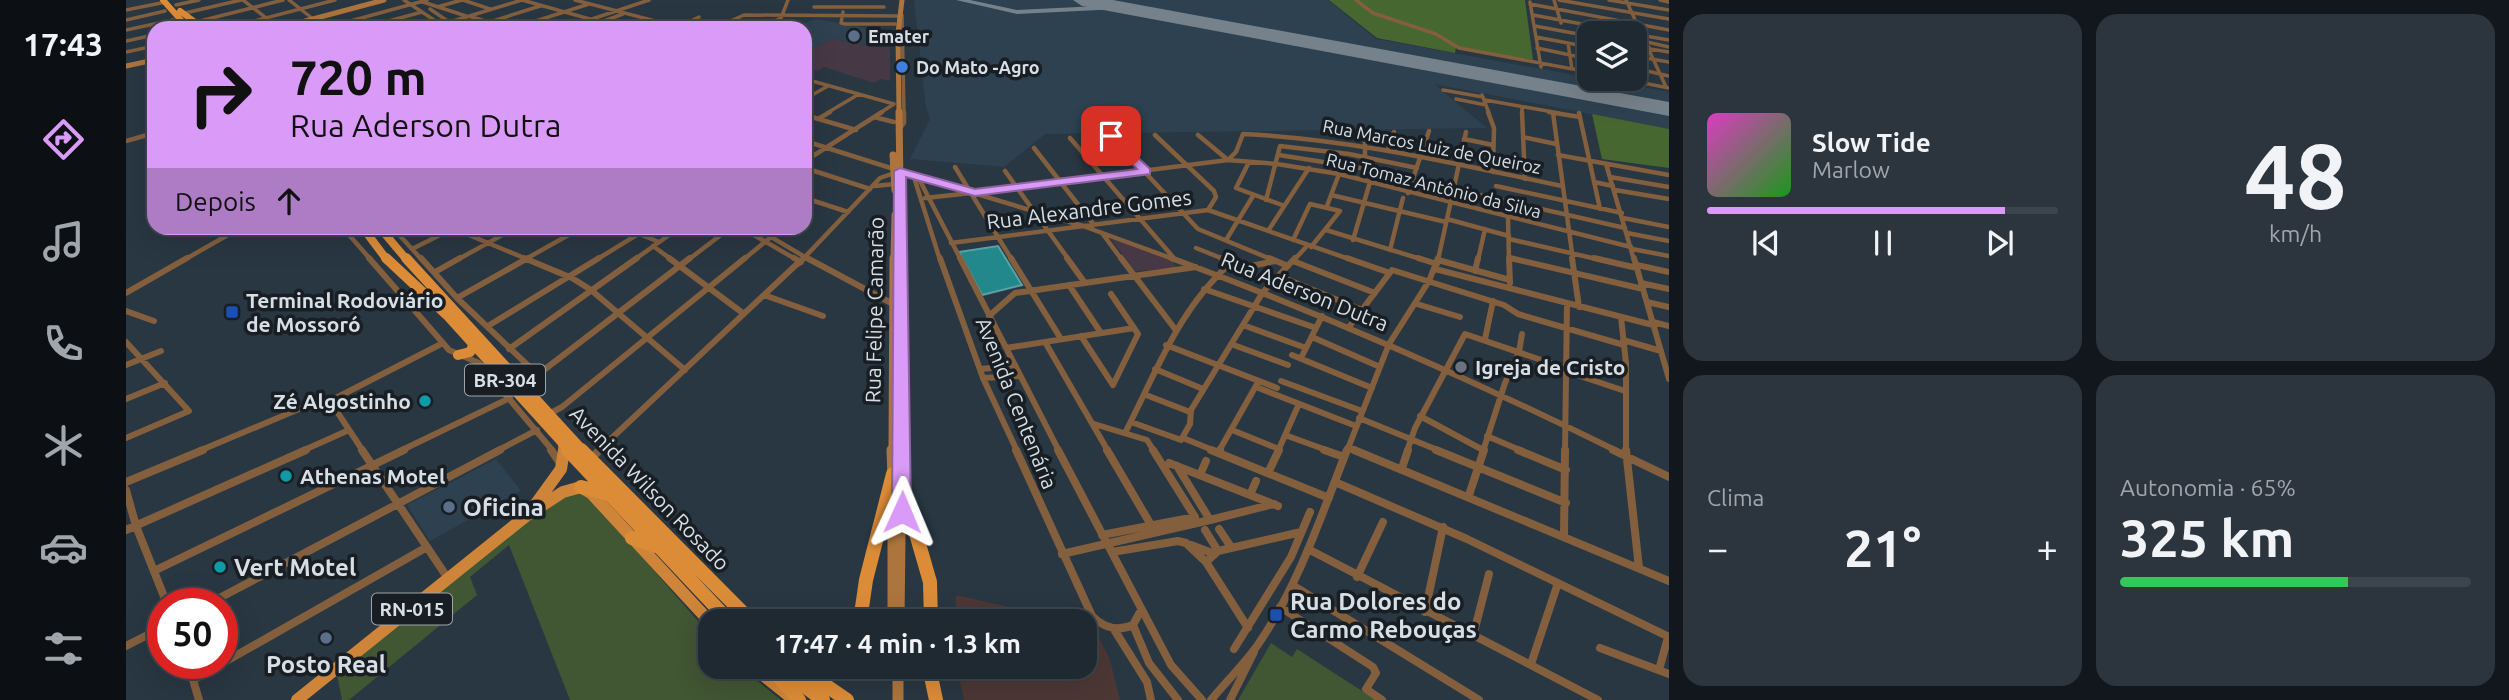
<!DOCTYPE html>
<html lang="pt">
<meta charset="utf-8">
<style>
:root{--surface:#1f2932;--page:#2c353e;--text:#f1f3f6;--muted:#a1a6ac;--line:#3c454d;--accent:#da9af7}
body{margin:0;font-family:Ubuntu,sans-serif;background:var(--page);color:var(--text);height:100vh;display:flex;flex-direction:column;font-size:26px;white-space:nowrap}
*{box-sizing:border-box;margin:0}
p{font-size:23px;color:var(--muted)}
.icon{flex:none;width:38px;height:38px;fill:none;stroke:currentColor;stroke-width:2;stroke-linecap:round;stroke-linejoin:round}
.map{position:relative;flex:1;overflow:hidden}
.sheet{display:flex;flex-direction:column;gap:14px;padding:14px;background:#11171c;width:840px}
.sheet>*{flex:none}
.hud{position:absolute;left:21px;top:21px;width:665px;height:214px;border-radius:21px;box-shadow:0 7px 28px #0002,0 0 0 2px var(--line);background:#da9af7;color:#111;overflow:hidden}
.buttons{position:absolute;left:1451px;top:21px;display:grid;gap:14px}
.buttons a{display:grid;place-items:center;width:70px;height:70px;border-radius:14px;background:var(--surface);box-shadow:0 7px 28px #0002,0 0 0 2px var(--line);font-size:35px}
.speed{position:absolute;left:21px;top:588px;display:flex;gap:14px;font-size:35px;font-weight:700;text-align:center}
.speed>*{display:grid;place-content:center;width:91px;height:91px;border-radius:50%;background:var(--surface);box-shadow:0 7px 28px #0002,0 0 0 2px var(--line);line-height:1}
.speed .limit{border:10px solid #d22;background:#fff;color:#111}
.pin{position:absolute;display:grid;place-items:center;width:60px;height:60px;color:#fff;margin:-30px;border-radius:14px;box-shadow:0 4px 10px #0006}
.me{position:absolute;width:77px;margin:-38px;rotate:1deg;stroke-linejoin:round;filter:drop-shadow(0 0 5px #0008)}
.turn{display:flex;align-items:center;gap:24px;height:147px;padding:0 28px;font-size:32px}
.turn .icon{width:91px;height:91px;stroke-width:2.5}
.turn b{display:block;font-size:49px;line-height:60px}
.then{display:flex;align-items:center;height:66px;padding:0 28px;background:#0003;gap:14px;font-size:26px}
.big{font-size:52px;font-weight:600;line-height:1.1}
.sheet .tile{flex:1;display:flex;flex-direction:column;justify-content:center;gap:10px;min-width:0;padding:0 24px;border-radius:21px;background:var(--page)}
.sheet .dial{align-items:center;gap:0}
.dial b{font-size:91px;line-height:1}
.song{display:flex;align-items:center;gap:21px}
.cover{width:84px;height:84px;border-radius:10px;background:linear-gradient(135deg,hsl(310 70% 55%),hsl(120 70% 35%))}
.played{height:7px;border-radius:4px;background:linear-gradient(90deg,var(--accent) 85%,var(--line) 85%)}
.keys{display:flex;justify-content:space-around;direction:ltr}
.heat{display:flex;justify-content:space-between;align-items:center;font-size:38px;direction:ltr}
.charge{height:10px;border-radius:5px;background:linear-gradient(90deg,#34c759 65%,var(--line) 0)}
.sheet .tiles{flex:1;display:grid;gap:14px;grid-template-columns:repeat(2,1fr)}
.trip{position:absolute;left:572px;top:609px;width:399px;height:70px;border-radius:21px;background:var(--surface);box-shadow:0 7px 28px #0002,0 0 0 2px var(--line);font-weight:600;line-height:70px;text-align:center}
main{display:flex;flex:1;min-height:0}
.dock{display:flex;flex-direction:column;width:126px;justify-content:space-around;align-items:center;background:#0c1014;color:var(--muted)}
.dock .icon{width:49px;height:49px}
.dock .on{color:var(--accent)}
.dock b{font-size:32px;color:var(--text)}
.map>svg:first-child{display:block}
.built{fill:#2d4150}
.industrial{fill:#4c3735}
.education{fill:#473845}
.green{fill:#415633}
.forest{fill:#476731}
.water{fill:#22888b;stroke:#58a2a6;stroke-width:2}
.lines{fill:none;stroke-linecap:round;stroke-linejoin:round}
.taxiway{fill:#76828b;fill-rule:evenodd}
.runway{fill:#76828b;fill-rule:evenodd}
.minor-far3{stroke:#835f3e;stroke-width:3.5}
.minor-far2{stroke:#835f3e;stroke-width:4.5}
.minor-far1{stroke:#835f3e;stroke-width:6}
.minor{stroke:#835f3e;stroke-width:8}
.secondary-far3{stroke:#ad753d;stroke-width:5}
.secondary-far2{stroke:#ad753d;stroke-width:7}
.secondary-far1{stroke:#ad753d;stroke-width:9}
.secondary{stroke:#ad753d;stroke-width:11}
.primary-far1{stroke:#ce853a;stroke-width:10}
.primary{stroke:#ce853a;stroke-width:12}
.trunk-far3{stroke:#dc8c37;stroke-width:6}
.trunk-far2{stroke:#dc8c37;stroke-width:8}
.trunk-far1{stroke:#dc8c37;stroke-width:10}
.trunk{stroke:#dc8c37;stroke-width:14}
.route{fill:#da9af7;stroke:#8e64a1;stroke-width:2}
.service-dot{fill:#5c6f8a;stroke:#181e23;stroke-width:2.5}
.shop-dot{fill:#3f7fe0;stroke:#181e23;stroke-width:2.5}
.transit-dot{fill:#1a4fb4;stroke:#181e23;stroke-width:2.5}
.worship-dot{fill:#6b7280;stroke:#181e23;stroke-width:2.5}
.culture-dot{fill:#0f9aa8;stroke:#181e23;stroke-width:2.5}
.labels{text-anchor:middle;dominant-baseline:central;stroke-width:7;stroke-linejoin:round;paint-order:stroke}
.far-poi-label{font-size:18px;font-weight:bold;fill:#d6dfe6;stroke:#181e23;text-anchor:start}
.far-street-label{font-size:18px;fill:#d6dfe6;stroke:#181e23}
.shield{fill:#181e23;stroke:#9da5ac;stroke-width:2}
.shield-label{font-size:19px;font-weight:bold;fill:#d6dfe6}
.street-label{font-size:21px;fill:#d6dfe6;stroke:#181e23}
.poi-label{font-size:21px;font-weight:bold;fill:#d6dfe6;stroke:#181e23;text-anchor:start}
.near-poi-label{font-size:24px;font-weight:bold;fill:#d6dfe6;stroke:#181e23;text-anchor:start}
</style>
<main>
<nav class="dock">
<b>17:43</b>
<svg class="icon on" aria-label="directions" viewBox="0 0 24 24"><path d="M12 3l9 9-9 9-9-9zM9 14v-3h6M13 9l2 2-2 2"/></svg>
<svg class="icon" aria-label="music" viewBox="0 0 24 24"><path d="M9 18V5l10-2v13"/><circle cx="6" cy="18" r="3"/><circle cx="16" cy="16" r="3"/></svg>
<svg class="icon" aria-label="phone" viewBox="0 0 24 24"><path d="M5 4h4l2 5-3 2q2 4 5 5l2-3 5 2v4C11 20 4 13 5 4z"/></svg>
<svg class="icon" aria-label="climate" viewBox="0 0 24 24"><path d="M12 3v18M4 7l16 10M4 17L20 7"/></svg>
<svg class="icon" aria-label="car" viewBox="0 0 24 24"><path d="M5 17H2v-5l4-1 3-4h7l3 4 3 1v5h-3M9 17h6M6 11h13"/><circle cx="7" cy="17" r="2"/><circle cx="17" cy="17" r="2"/></svg>
<svg class="icon" aria-label="filters" viewBox="0 0 24 24"><path d="M4 7h16M4 17h16"/><circle cx="9" cy="7" r="2"/><circle cx="15" cy="17" r="2"/></svg>
</nav>
<div class="map">
<svg width="1543" height="700" viewBox="0 0 1543 700">
<rect width="100%" height="100%" fill="#293742"/>
<path class="built" d="M788,0h414l48,39 293,53v37l-235,-45 53,44 -442,6 -41,33 -94,-8 20,-40 -4,-12z
M690,19l74,13v17l-58,-10 -27,14v-25h-16z
M370,459l25,32 -91,50 -23,-36z"/>
<path class="industrial" d="M830,595l115,26h-116z
M959,624l9,3 16,33 10,40h-156l-7,-33h128z"/>
<path class="education" d="M706,39l58,10v32l-9,-2 -7,4 -50,-16 -6,4 -13,-4v-14z
M985,239l61,21 5,8 -42,3z"/>
<path class="green" d="M450,492l10,2 10,10 114,131v32h30l41,33h-211l-61,-155 -39,32 7,18 -128,105h-7l-5,-25 212,-172z
M1145,643l21,14 5,-8 79,51h-138z"/>
<path class="forest" d="M1203,0h196l8,60 -77,-13 -1,6 -78,-15z
M1466,114l77,15v39l-67,-9z"/>
<path class="water" d="M872,246l24,39 -40,10 -23,-43z"/>
<g class="lines">
<path class="taxiway" d="M830,0h14l47,10 102,-5 4,2 -4,2 -102,5z"/>
<path class="runway" d="M947,0h40l556,102v14l-587,-110z"/>
<path class="minor-far3" d="M117,0l36,28
M163,0l24,19
M278,0l42,28
M337,0l27,9
M396,0l100,28
M449,0l107,28
M1230,0l17,13 63,21 23,14 130,24
M1428,0l7,23
M1433,0l110,19
M1483,0l60,10
M1500,0l40,87
M1534,0l9,2
M297,2l43,14
M1404,2l11,65
M1404,4l139,26
M50,5l23,-5
M311,7l25,-7
M688,7h70
M304,9l28,19
M0,10l40,-8
M717,12l-2,11 4,1h50
M59,13l56,-13
M776,15l2,98
M1407,15l98,18
M343,16l38,12
M466,19l57,-19
M0,20l39,-9
M70,22l87,-22
M1409,26l54,10
M553,27l20,-10
M101,28l108,-28
M199,28l102,-28
M237,28l59,-16
M304,28l92,-28
M345,28l69,-22
M388,28l75,-24
M434,28l26,-8
M459,28l38,-14
M589,28l29,-13 153,1
M634,28l21,-10 7,-18
M0,30l47,-10
M1508,34l35,6
M1410,37l53,10
M0,41l28,-6
M1521,42l22,5
M1442,43l4,26
M1508,44l15,3
M1411,48l52,11
M1524,49l19,3
M0,52l28,-6
M1508,56l35,6
M1508,68l35,8
M679,79l89,25
M1497,79l46,9
M1317,90l40,7
M1356,95l7,18
M679,99l23,-13
M1330,99l30,6
M1359,100l74,13
M1396,107v6
M701,113l32,-19
M754,113l14,-9"/>
<path class="minor-far2" d="M1362,112l6,16 -1,44
M1396,112l3,67
M1423,112l31,5
M1427,113l20,147
M1453,113l21,96
M679,115l51,15
M748,117l20,5
M692,119l12,-7
M772,131l6,-8v-11
M1029,135l59,56 2,6 -8,13
M1072,135l30,25
M985,136l87,93 75,31
M1397,137l33,7
M944,138l103,119
M1338,139l29,6
M0,141l28,-8
M679,141l92,29
M908,148l60,77
M1262,150l6,-18
M1153,155l82,13 264,60
M1432,155l111,20
M1366,159l32,6
M1102,160l8,-8 7,-18c109,5 213,30 319,52
M679,161l77,-49
M1123,162l-13,26 46,17
M1480,164l28,96
M829,167l57,93
M679,168l65,21
M1235,168l4,-11v-25
M879,171l64,89
M787,174l27,86
M791,175l44,85
M1484,177l59,10
M1468,182l19,4
M749,186l20,-2
M1370,186l126,27
M1489,190l54,9
M851,192l251,-32 49,4 62,10 292,73
M1282,193l21,-62
M1205,195l115,27
M679,198l43,14
M799,198l46,-5
M1140,200l14,-54 69,8 68,14
M1201,206l12,-32
M1382,218l1,42
M1497,218l46,9
M1321,219l62,17
M217,228l28,32
M267,228l29,32
M326,228l77,32
M499,228l34,14
M616,228l55,32
M630,228l54,32
M1200,230l98,30
M1142,231l41,-63
M976,233l20,27
M1501,233l42,8
M1383,239l92,21
M1100,240l27,-44
M1167,240l17,-36 30,7 -29,36
M1227,240l17,-58
M825,243l257,-33 144,50
M527,246l19,14
M1070,248l30,12
M286,249l42,-21
M1506,249l37,7
M1264,250l13,-52
M1383,258l8,2
M58,260l56,-32
M331,260l58,-32
M398,260l57,-32
M470,260l52,-32
M508,260l45,-32
M562,260l42,-32
M617,260l28,-23
M676,260l78,-82 20,-7 183,55 93,34
M1168,260l13,-14
M1312,260l28,-128
M1352,260l7,-31"/>
<path class="minor-far1" d="M243,258l80,92 30,13 74,88
M295,258l36,40 81,77
M398,258l48,20 19,12 94,80
M543,258l75,56
M668,258l7,4
M681,258l86,46
M814,258l43,120 34,73
M834,258l99,193
M885,258l50,81
M941,258l18,25
M995,258l54,71
M1045,258c152,56 300,121 446,193
M1095,258l10,4
M1143,258l19,8
M1221,258l43,15
M1292,258l19,6
M1383,258l1,25
M1384,258l133,31
M1446,258l7,49
M1468,258l43,10
M1508,258l35,121
M1312,260l72,20
M1167,261l82,32
M672,264l6,-6
M1511,265l32,7
M1309,269l218,56
M1349,271l3,-13
M309,272l25,-14
M1153,276l83,34
M1515,283l28,6
M943,285l32,48
M1078,289l112,39
M0,293l61,-35
M985,294l27,40 -25,51
M638,295l59,21
M331,298l71,-40
M1521,302l22,5
M1291,304l43,13
M0,311l28,10
M863,316l26,-23 181,-26
M1495,317l5,46v88
M1527,322l16,4
M1117,325l63,23
M362,326l111,-68
M1223,327l43,-57 112,35 14,9 106,31
M955,336l32,49
M1186,337l68,30
M1359,339l8,-38
M1497,340l38,11
M0,342l63,69 -63,27
M919,342l63,109
M1105,344l57,21
M1040,345l111,43
M880,348l128,-20
M383,349l128,-91
M1166,355l80,33
M1175,358l21,-42
M0,365l35,-14
M854,369l35,-3
M1029,369l48,20
M1442,372l57,19
M857,378l37,-2
M1155,381l81,30
M397,386l167,-128
M1130,387l100,39
M1020,395l44,17
M0,399l39,-16
M204,401l33,50
M423,414l13,-7 183,-149
M1294,416l63,34
M1233,418l81,33
M1005,422l50,18 9,-16 1,-14 72,-118 32,-34
M968,424l53,16 7,11
M1106,430l47,19
M999,433c32,-62 54,-126 109,-173l17,6 24,-5
M1159,435l44,16
M1361,436l35,15
M1057,438l32,13
M1222,447l10,4
M73,451l119,-50h12l113,-58
M176,451l47,-21
M274,451l110,-53
M371,451l40,-21
M472,451l200,-188
M1093,451l38,-67
M1152,451l20,-45
M1221,451l42,-107 40,-63 9,-23
M1281,451l8,-23 50,-94 103,35
M1357,451l22,-68 14,-31 3,-18
M1439,451l2,-147"/>
<path class="minor" d="M236,450l87,130
M425,450l9,13
M890,450l76,166c12,12 25,16 41,9l7,-13
M932,450l113,215 31,35
M981,450l44,75
M1085,450l118,48
M1198,450l20,7
M1228,450l315,131
M1310,450l130,53
M1392,450l48,20
M1487,450l56,27
M1500,450l13,118
M1093,452l1,-2
M464,459l10,-9
M1043,463l109,43
M1276,468l6,-18
M1142,473l11,-23
M1074,475l6,-14
M0,482l77,-32
M1209,482l132,57 202,98
M0,490l10,36 31,78
M1124,495l6,-14
M1343,495l15,-45
M1084,520l64,-16
M1093,529l12,18
M0,530l180,-80
M1079,530l13,21
M976,535l93,-18 -42,-67
M1438,535l1,-85
M1065,545l21,8
M1182,549l290,151
M986,552l66,-11 8,2 20,19
M936,554l148,-34 -33,-54
M30,570l248,-120
M1231,577l26,-55
M1166,585l187,115
M82,604l292,-154
M1154,607l93,60 3,6 -10,16 16,11
M1299,612l18,-85
M1007,625l16,38 29,37
M1122,628l-42,-66 12,-11 83,-19
M989,631l32,51 4,18
M1347,636l16,-62
M0,646l37,-19
M1474,648l69,26
M1108,649l57,-92 19,-45
M62,663l11,37
M1405,664l27,-81
M1533,670l9,-33
M67,680l234,-133
M1085,700c15,-18 32,-35 46,-54 41,-59 64,-130 90,-196
M1104,700l24,-48"/>
<path class="secondary-far3" d="M153,28l105,-28
M0,66l28,-6
M773,113l-1,-80 4,-33"/>
<path class="secondary-far2" d="M773,112l2,148
M767,155l2,35
M768,260l1,-45"/>
<path class="secondary-far1" d="M774,258l1,193
M767,451l1,-193"/>
<path class="secondary" d="M766,450l1,27
M767,491v130
M773,621l2,-171
M772,667v33"/>
<path class="primary-far1" d="M437,445l1,6"/>
<path class="primary" d="M409,505l26,-36 3,-19
M627,667l35,28
M171,700l229,-184 37,-24 18,-5 10,6 119,129"/>
<path class="trunk-far3" d="M37,0l25,28
M54,11l23,17"/>
<path class="trunk-far2" d="M237,228l24,32
M254,228l27,32"/>
<path class="trunk-far1" d="M260,258l61,57 123,136
M280,258l177,193
M332,355l12,-3 4,-8"/>
<path class="trunk" d="M442,450l161,171
M455,450l170,171
M776,485l28,97 1,39
M455,487l28,7
M506,538l24,8
M734,621l6,-41 27,-106
M644,667l29,33
M653,667l44,33
M673,667l48,33
M803,667l7,33"/>
</g>
<path class="route" d="M985,132l39,37v5l-175,22 -69,-19 5,335 -2,6h-14l-3,-6 2,-341 6,-3 75,21 162,-20 -30,-31 -1,-2z"/>
<g class="service-dot">
<circle cx="728" cy="36" r="7"/>
<circle cx="323" cy="507" r="7"/>
<circle cx="200" cy="638" r="7"/>
</g>
<circle class="shop-dot" cx="776" cy="67" r="7"/>
<g class="transit-dot">
<rect x="99" y="305" width="14" height="14" rx="3.5"/>
<rect x="1143" y="608" width="14" height="14" rx="3.5"/>
</g>
<circle class="worship-dot" cx="1335" cy="367" r="7"/>
<g class="culture-dot">
<circle cx="299" cy="401" r="7"/>
<circle cx="160" cy="476" r="7"/>
<circle cx="94" cy="567" r="7"/>
</g>
<g class="labels">
<g class="far-poi-label">
<text x="742" y="36">Emater</text>
<text x="790" y="67">Do Mato -Agro</text>
</g>
<g class="far-street-label">
<text transform="translate(1306 146) rotate(11)">Rua Marcos Luiz de Queiroz</text>
<text transform="translate(1308 185) rotate(14)">Rua Tomaz Antônio da Silva</text>
</g>
<g class="shield">
<rect x="339" y="364.5" width="80" height="31" rx="5"/>
<rect x="246" y="593.5" width="80" height="31" rx="5"/>
</g>
<g class="shield-label">
<text x="379" y="380">BR-304</text>
<text x="286" y="609">RN-015</text>
</g>
<g class="street-label">
<text transform="translate(963 209) rotate(-7)">Rua Alexandre Gomes</text>
<text transform="translate(1179 291) rotate(22)">Rua Aderson Dutra</text>
<text transform="translate(748 310) rotate(-89)">Rua Felipe Camarão</text>
<text transform="translate(891 403) rotate(68)">Avenida Centenária</text>
<text transform="translate(524 488) rotate(46)">Avenida Wilson Rosado</text>
</g>
<g class="poi-label">
<text x="120" y="300">Terminal Rodoviário<tspan x="120" dy="24">de Mossoró</tspan></text>
<text x="1349" y="367">Igreja de Cristo</text>
<text x="285" y="401" text-anchor="end">Zé Algostinho</text>
<text x="174" y="476">Athenas Motel</text>
</g>
<g class="near-poi-label">
<text x="337" y="507">Oficina</text>
<text x="108" y="567">Vert Motel</text>
<text x="1164" y="601">Rua Dolores do<tspan x="1164" dy="28">Carmo Rebouças</tspan></text>
<text x="200" y="664" text-anchor="middle">Posto Real</text>
</g>
</g>
</svg>
<div class="buttons">
<a><svg class="icon" aria-label="layers" viewBox="0 0 24 24"><path d="M12 4l9 5-9 5-9-5zM3 14l9 5 9-5"/></svg></a>
</div>
<div class="speed"><div class="limit">50</div></div>
<div class="pin" style="left:985px;top:136px;background:#d93025"><svg class="icon" aria-label="arrive" viewBox="0 0 24 24"><path d="M6 21V4h12l-3 4 3 4H6"/></svg></div>
<svg class="me" style="left:776px;top:512px" viewBox="-20 -20 40 40"><path d="M0-17L14 15 0 8-14 15z" fill="#da9af7" stroke="#fff" stroke-width="4"/></svg>
<div class="trip">17:47 · 4 min · 1.3 km</div>
<div class="hud">
<div class="turn"><svg class="icon" aria-label="right" viewBox="0 0 24 24"><path d="M7 20v-9h11M14 6l5 5-5 5"/></svg><div><b>720 m</b>Rua Aderson Dutra</div></div>
<div class="then">Depois<svg class="icon" aria-label="ahead" viewBox="0 0 24 24"><path d="M12 20V5M6 11l6-6 6 6"/></svg></div>
</div>
</div>
<section class="sheet">
<div class="tiles">
<div class="tile">
<div class="song"><i class="cover"></i><div><b>Slow Tide</b><p>Marlow</p></div></div>
<div class="played"></div>
<div class="keys"><svg class="icon" aria-label="previous" viewBox="0 0 24 24"><path d="M18 5L8 12l10 7zM5 5v14"/></svg><svg class="icon" aria-label="pause" viewBox="0 0 24 24"><path d="M8 5v14M16 5v14"/></svg><svg class="icon" aria-label="next" viewBox="0 0 24 24"><path d="M6 5l10 7-10 7zM19 5v14"/></svg></div>
</div>
<div class="tile dial"><b>48</b><p>km/h</p></div>
<div class="tile"><p>Clima</p>
<div class="heat"><a>−</a><b class="big">21°</b><a>+</a></div>
</div>
<div class="tile"><p>Autonomia · 65%</p><b class="big">325 km</b><div class="charge"></div></div>
</div>
</section>
</main>
